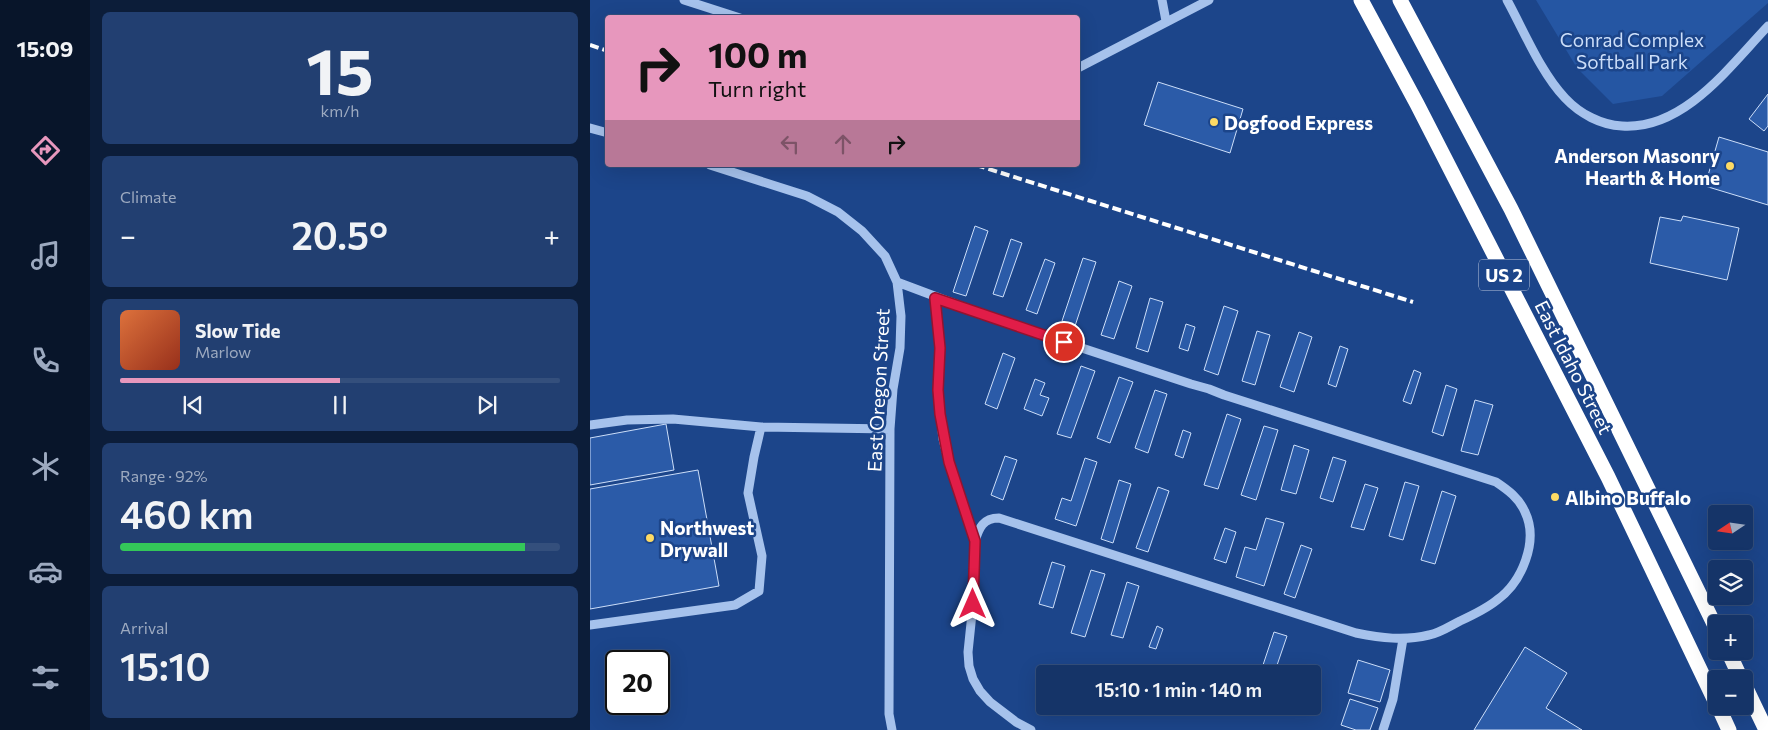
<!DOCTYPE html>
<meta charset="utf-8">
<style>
:root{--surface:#153468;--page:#223f71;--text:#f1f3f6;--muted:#9daac0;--line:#344f7c;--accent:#e797bd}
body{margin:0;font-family:Commissioner,sans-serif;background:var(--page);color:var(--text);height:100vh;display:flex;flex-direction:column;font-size:19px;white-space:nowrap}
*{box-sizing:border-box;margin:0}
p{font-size:16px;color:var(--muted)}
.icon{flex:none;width:28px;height:28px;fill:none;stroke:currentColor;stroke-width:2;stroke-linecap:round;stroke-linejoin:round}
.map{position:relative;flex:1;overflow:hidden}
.drawer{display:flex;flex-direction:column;gap:12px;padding:12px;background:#0c1d39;width:500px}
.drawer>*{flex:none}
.hud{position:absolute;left:15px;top:15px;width:475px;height:152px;border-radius:5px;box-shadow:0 5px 20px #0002,0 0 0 1px var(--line);background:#e797bd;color:#111;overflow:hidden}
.needle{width:32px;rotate:257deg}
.buttons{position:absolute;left:1118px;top:505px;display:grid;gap:10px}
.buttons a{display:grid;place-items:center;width:45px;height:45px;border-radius:5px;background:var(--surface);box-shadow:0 5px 20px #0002,0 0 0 1px var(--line);font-size:25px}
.speed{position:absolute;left:15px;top:650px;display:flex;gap:10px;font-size:25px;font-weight:700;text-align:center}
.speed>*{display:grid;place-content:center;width:65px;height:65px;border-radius:50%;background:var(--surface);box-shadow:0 5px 20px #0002,0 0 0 1px var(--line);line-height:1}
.speed .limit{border:2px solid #111;border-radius:8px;background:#fff;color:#111}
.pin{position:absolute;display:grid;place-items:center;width:42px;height:42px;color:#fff;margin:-21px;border:2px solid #fff;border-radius:50%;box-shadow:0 1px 5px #0007}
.me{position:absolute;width:55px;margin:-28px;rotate:0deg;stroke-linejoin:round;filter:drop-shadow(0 0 4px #0008)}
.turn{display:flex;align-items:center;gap:18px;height:105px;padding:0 20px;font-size:22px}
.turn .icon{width:65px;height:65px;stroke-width:2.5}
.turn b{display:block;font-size:35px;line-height:42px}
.lanes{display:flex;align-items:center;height:48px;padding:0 20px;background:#0003;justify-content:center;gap:25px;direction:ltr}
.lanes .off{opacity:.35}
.big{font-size:38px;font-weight:600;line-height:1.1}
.drawer .widget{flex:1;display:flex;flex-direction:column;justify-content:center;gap:8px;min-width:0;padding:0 18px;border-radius:8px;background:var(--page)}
.drawer .dial{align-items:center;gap:0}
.dial b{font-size:65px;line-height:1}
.song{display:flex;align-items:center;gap:15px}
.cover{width:60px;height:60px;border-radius:8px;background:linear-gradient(135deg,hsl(20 70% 55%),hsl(10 70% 35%))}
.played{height:5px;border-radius:2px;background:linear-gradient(90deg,var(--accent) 50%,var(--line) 50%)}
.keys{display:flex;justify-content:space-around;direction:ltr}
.heat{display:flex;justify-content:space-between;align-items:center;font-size:28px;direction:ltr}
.charge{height:8px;border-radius:4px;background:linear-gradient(90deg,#34c759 92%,var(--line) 0)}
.trip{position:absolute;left:446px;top:665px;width:285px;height:50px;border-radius:5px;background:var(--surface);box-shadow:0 5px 20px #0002,0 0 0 1px var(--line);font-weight:600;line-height:50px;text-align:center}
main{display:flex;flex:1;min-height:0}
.tab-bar{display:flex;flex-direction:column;width:90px;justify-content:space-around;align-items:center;background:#08152a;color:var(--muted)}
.tab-bar .icon{width:35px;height:35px}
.tab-bar .current{color:var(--accent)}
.tab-bar b{font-size:22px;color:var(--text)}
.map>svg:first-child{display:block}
.green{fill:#2556a3}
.building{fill:#2b5ba8;stroke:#ccdef9}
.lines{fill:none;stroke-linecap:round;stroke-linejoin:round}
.minor{stroke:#a6c2ec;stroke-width:9}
.highway{stroke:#fff;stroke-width:15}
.rail{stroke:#fff;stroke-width:4;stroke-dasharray:9 4;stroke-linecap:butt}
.route-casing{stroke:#92132f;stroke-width:12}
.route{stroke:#e11d48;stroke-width:9}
.poi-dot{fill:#fdda64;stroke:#1c458a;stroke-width:2}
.labels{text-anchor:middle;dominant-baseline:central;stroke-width:5;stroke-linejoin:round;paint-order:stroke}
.shield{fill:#1c458a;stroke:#bbc7dc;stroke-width:1}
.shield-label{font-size:18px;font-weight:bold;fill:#fff}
.park-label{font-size:19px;fill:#ccdef9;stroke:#1c458a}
.poi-label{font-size:19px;font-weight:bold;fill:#fff;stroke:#1c458a;text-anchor:start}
.street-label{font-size:19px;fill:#fff;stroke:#1c458a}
</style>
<main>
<nav class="tab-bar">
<b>15:09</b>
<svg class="icon current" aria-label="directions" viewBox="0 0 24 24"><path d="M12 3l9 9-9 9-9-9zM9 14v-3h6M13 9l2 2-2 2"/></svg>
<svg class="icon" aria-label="music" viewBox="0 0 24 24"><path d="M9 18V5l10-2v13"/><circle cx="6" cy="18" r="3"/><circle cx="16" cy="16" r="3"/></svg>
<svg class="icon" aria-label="phone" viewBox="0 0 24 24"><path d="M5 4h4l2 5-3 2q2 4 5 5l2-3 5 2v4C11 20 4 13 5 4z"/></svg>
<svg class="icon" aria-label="climate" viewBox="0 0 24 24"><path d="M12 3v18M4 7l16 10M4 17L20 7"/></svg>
<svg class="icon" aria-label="car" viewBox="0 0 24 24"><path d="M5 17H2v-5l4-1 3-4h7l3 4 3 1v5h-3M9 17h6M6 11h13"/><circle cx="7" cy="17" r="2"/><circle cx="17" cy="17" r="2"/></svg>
<svg class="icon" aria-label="filters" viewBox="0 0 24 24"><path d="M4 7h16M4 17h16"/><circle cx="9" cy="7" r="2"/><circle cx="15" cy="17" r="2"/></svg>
</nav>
<section class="drawer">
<div class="widget dial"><b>15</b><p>km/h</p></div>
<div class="widget"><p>Climate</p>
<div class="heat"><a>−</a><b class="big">20.5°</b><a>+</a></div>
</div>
<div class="widget">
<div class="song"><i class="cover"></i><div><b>Slow Tide</b><p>Marlow</p></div></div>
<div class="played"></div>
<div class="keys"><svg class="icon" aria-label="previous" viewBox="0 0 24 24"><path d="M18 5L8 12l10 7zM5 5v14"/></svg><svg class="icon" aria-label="pause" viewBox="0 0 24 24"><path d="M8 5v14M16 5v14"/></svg><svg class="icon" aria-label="next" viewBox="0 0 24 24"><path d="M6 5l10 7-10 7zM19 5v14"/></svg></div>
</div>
<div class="widget"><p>Range · 92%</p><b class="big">460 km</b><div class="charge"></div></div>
<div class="widget"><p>Arrival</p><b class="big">15:10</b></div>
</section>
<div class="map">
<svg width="1178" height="730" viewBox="0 0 1178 730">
<rect width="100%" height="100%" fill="#1c458a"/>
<path class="green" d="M946,0h232v3l-106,93 -49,8 -36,-36z"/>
<path class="building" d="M568,82l85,27 -13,44 -86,-28z
M1178,94v32l-4,5 -15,-12z
M1129,137l49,15v53l-63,-19z
M1093,216l56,12 -12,52 -77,-17 10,-46 21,4z
M385,226l13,5 -22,65 -13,-4z
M421,239l11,4 -19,54 -10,-3z
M493,258l13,4 -21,64 -13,-5z
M455,259l10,4 -18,51 -11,-4z
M529,281l13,5 -18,53 -13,-4z
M560,298l13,4 -15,50 -12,-4z
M634,306l14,5 -20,64 -14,-5z
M596,324l9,3 -7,24 -9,-3z
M667,331l13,4 -15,50 -13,-4z
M709,332l13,5 -18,55 -14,-5z
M750,346l8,3 -12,38 -8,-3z
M413,353l12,5 -18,51 -12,-5z
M491,366l14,5 -24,67 -14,-4z
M824,370l7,3 -10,31 -8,-3z
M529,377l14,5 -23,61 -13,-5z
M445,379l10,4 -5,12 9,3 -7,18 -18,-7z
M856,385l11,4 -14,47 -11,-4z
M565,390l12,4 -19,59 -13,-5z
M885,400l18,5 -15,50 -17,-4z
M637,414l14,5 -23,70 -14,-4z
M76,424l8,46 -84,15v-47z
M674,426l14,4 -22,70 -15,-5z
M593,430l8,3 -8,25 -8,-3z
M704,445l15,5 -13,44 -15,-4z
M415,456l12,4 -14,40 -12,-5z
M743,457l13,4 -13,41 -13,-4z
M495,458l12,4 -21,64 -21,-7 7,-21 9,3z
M108,470l21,116 -129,23v-120z
M529,480l12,4 -18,59 -12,-4z
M815,482l14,4 -16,54 -14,-4z
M775,484l13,4 -14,42 -13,-3z
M568,487l11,4 -21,61 -12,-4z
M852,491l14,5 -21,68 -14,-4z
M676,518l18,5 -20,63 -28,-9 9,-30 11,3z
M635,528l11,4 -10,31 -12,-4z
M711,545l11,4 -17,49 -11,-4z
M462,562l13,4 -12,42 -14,-4z
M501,570l14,4 -20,63 -14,-4z
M537,582l12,4 -16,52 -12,-3z
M567,626l6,3 -7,20 -7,-2z
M684,632l13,4 -13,38h-14z
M935,647l42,26 -21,35 36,22h-108z
M768,660l32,10 -10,32 -32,-9z
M760,699l28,9 -8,22h-14l-15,-5z"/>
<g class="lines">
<path class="minor" d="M94,0l56,18
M572,0l4,21
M917,0c17,31 34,73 58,98 15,16 36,27 57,28 62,4 108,-60 146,-100
M488,68l131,-68
M0,128l18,5
M120,165l97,31 31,16 24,19 23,25 12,26 4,34 -1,32 -7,41 -3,40 -1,285 3,16
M307,282l112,42 182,60 18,5 15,6 272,87c12,8 23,16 29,30 14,29 -3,70 -28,88 -11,9 -24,15 -37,21 -10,5 -20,12 -31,14 -25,6 -48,3 -73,-2l-357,-115c-16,0 -20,10 -24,23
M345,298l5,50 -2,42 2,24 3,25 6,24 26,78 -2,63 -5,48 1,14 4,13 7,12 10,11 26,20 15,8
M0,425l37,-5 46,-1 88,8 129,2
M0,625l145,-20 24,-14 3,-35 -14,-63 6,-36 7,-30
M793,730l10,-31 10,-60"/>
<path class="highway" d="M771,0l56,104 191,373 108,226
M810,0l111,209 205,419
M1138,651l13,28
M1154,684l22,46
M1128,706l11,24"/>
<path class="rail" d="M0,45l18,6
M386,165l437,137"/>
</g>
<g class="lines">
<g class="route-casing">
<path id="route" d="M383,604l2,-63 -26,-79 -9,-48 -2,-24 2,-42 -5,-50 129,44"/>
</g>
<use href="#route" class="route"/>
</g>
<g class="poi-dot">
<circle cx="624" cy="122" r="5"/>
<circle cx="1140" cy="166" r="5"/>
<circle cx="965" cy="497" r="5"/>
<circle cx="60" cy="538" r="5"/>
</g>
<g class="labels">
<rect class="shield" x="889" y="259.5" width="50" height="31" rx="4"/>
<g class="shield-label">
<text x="914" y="275">US 2</text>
</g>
<g class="park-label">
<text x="1042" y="39">Conrad Complex<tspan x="1042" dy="22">Softball Park</tspan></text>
</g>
<g class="poi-label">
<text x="634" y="122">Dogfood Express</text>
<text x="1130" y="155" text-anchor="end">Anderson Masonry<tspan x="1130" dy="22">Hearth &amp; Home</tspan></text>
<text x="975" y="497">Albino Buffalo</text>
<text x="70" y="527">Northwest<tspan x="70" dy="22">Drywall</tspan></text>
</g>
<g class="street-label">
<text transform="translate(984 367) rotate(63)">East Idaho Street</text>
<text transform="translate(288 390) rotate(-87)">East Oregon Street</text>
</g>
</g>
</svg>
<div class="buttons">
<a><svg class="needle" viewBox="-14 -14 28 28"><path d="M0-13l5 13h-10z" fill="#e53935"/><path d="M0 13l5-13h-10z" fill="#9daac0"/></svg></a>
<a><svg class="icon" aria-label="layers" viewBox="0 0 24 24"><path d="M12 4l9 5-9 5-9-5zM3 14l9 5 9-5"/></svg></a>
<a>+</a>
<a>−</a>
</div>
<div class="speed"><div class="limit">20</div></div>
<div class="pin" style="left:474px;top:342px;background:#d93025"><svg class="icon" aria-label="arrive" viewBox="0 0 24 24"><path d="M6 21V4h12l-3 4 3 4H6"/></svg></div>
<svg class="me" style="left:383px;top:604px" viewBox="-20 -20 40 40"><path d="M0-17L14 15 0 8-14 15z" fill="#e11d48" stroke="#fff" stroke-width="4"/></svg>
<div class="trip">15:10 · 1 min · 140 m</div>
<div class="hud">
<div class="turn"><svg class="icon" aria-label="right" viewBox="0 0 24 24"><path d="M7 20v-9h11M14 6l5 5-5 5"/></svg><div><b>100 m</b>Turn right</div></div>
<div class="lanes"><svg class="icon off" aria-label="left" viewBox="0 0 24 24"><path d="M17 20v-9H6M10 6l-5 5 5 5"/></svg><svg class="icon off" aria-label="ahead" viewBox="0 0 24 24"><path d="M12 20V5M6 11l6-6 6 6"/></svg><svg class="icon" aria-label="right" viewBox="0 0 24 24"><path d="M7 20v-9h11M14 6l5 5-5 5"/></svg></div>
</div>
</div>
</main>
